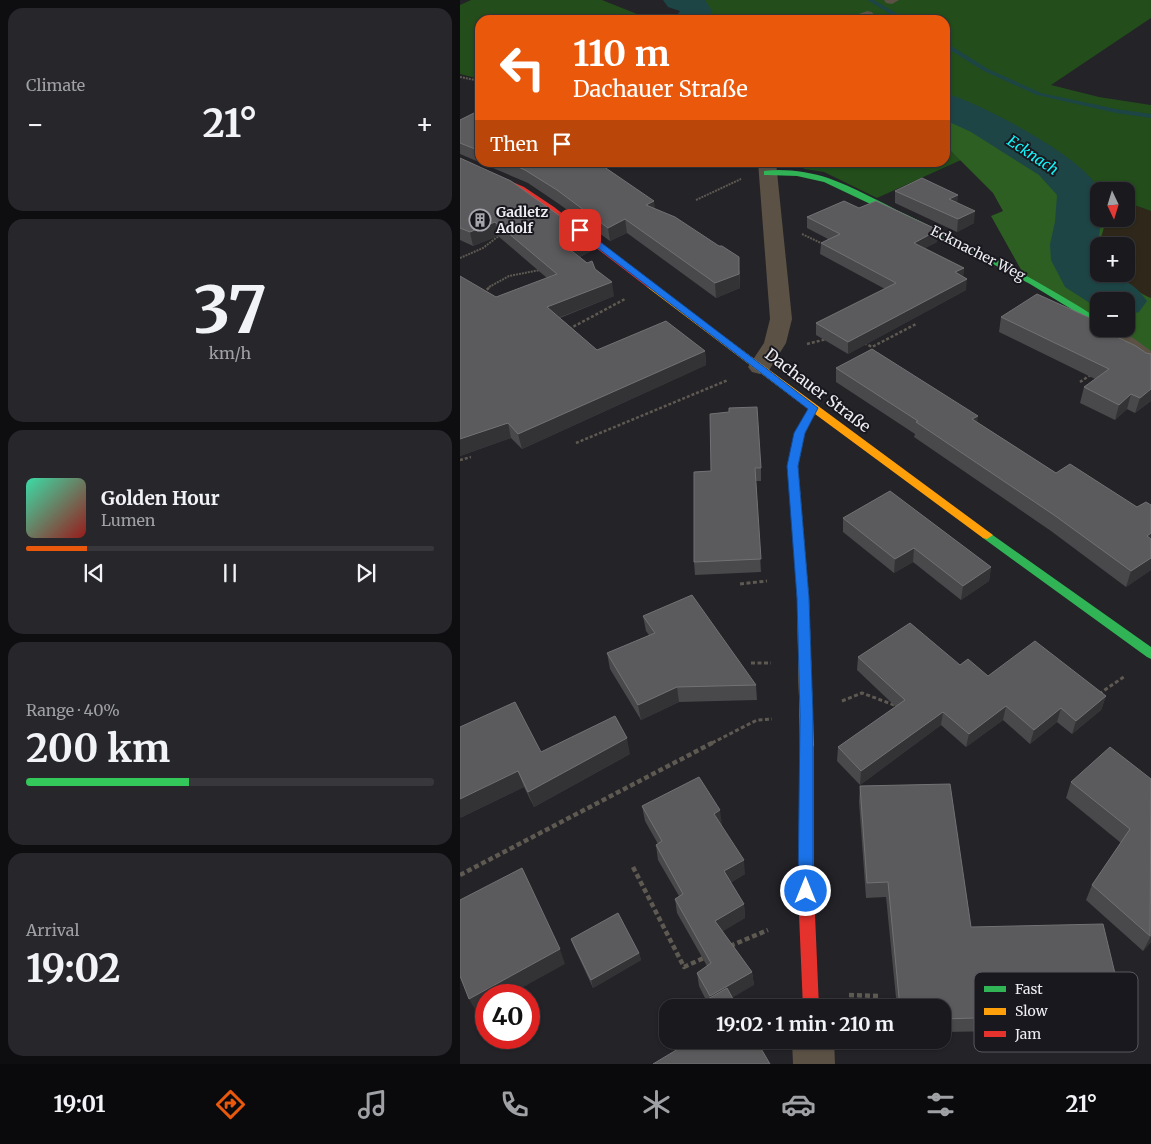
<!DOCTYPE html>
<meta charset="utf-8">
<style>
:root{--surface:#1a1a1e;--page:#27272b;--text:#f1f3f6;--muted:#9fa1a4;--line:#38383c;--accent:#ea580c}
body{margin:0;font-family:Merriweather,serif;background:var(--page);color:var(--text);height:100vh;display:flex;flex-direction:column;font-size:19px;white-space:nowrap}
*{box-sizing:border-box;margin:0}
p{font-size:16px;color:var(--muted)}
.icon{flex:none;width:28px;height:28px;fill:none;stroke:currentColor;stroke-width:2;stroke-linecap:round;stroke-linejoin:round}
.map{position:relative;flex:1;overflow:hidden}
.side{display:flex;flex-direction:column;gap:8px;padding:8px;background:#0e0e10;width:460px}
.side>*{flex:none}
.hud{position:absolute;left:15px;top:15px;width:475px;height:152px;border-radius:15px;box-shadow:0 1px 4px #0004,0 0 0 1px var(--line);background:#ea580c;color:#fff;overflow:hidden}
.needle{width:32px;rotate:176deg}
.controls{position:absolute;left:630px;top:182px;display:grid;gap:10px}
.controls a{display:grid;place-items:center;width:45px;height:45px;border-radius:10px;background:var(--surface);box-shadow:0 1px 4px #0004,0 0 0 1px var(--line);font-size:25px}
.speed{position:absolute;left:15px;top:984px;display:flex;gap:10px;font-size:25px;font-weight:700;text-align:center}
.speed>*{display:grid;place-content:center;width:65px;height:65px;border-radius:50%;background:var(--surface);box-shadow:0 1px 4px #0004,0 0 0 1px var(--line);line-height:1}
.speed .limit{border:8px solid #d22;background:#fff;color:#111}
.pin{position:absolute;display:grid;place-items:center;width:42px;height:42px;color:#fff;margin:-21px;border-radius:10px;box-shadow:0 2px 8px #0006}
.me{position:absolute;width:55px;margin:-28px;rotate:0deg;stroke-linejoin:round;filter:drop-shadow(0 0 4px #0008)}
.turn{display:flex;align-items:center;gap:18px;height:105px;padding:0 15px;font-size:22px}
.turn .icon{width:65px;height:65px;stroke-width:2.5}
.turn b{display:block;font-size:35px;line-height:42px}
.then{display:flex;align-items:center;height:48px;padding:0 15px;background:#0003;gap:10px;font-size:19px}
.big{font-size:38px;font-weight:700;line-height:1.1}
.side .widget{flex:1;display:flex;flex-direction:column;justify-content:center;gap:8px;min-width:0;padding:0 18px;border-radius:15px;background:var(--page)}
.side .dial{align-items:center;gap:0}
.dial b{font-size:65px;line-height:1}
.song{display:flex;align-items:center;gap:15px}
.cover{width:60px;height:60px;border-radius:8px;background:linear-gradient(135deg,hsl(160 70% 55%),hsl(0 70% 35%))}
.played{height:5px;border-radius:2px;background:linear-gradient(90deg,var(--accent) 15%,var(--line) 15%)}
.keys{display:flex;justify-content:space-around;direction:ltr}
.heat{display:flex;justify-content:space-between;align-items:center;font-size:28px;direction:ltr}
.charge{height:8px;border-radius:4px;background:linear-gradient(90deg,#34c759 40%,var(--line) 0)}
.trip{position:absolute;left:199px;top:999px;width:292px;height:50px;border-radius:15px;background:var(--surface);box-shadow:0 1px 4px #0004,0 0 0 1px var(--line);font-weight:700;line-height:50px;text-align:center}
.dock{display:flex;height:80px;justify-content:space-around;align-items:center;background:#0a0a0c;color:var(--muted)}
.dock .icon{width:35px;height:35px}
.dock .on{color:var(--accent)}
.dock b{font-size:22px;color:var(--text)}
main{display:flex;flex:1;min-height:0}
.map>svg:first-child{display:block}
.commercial{fill:#2f281a}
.green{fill:#234d1a}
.forest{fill:#2d5f22}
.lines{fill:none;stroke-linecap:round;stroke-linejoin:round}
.stream{fill:#1e4546;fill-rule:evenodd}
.river{fill:#1e4546;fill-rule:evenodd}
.path-far3{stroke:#5e5951;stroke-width:2;stroke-dasharray:2 1;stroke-linecap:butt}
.path-far2{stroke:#5e5951;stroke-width:2.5;stroke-dasharray:3 2;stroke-linecap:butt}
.path-far1{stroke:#5e5951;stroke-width:3;stroke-dasharray:4 2.5;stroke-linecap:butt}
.path{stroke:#5e5951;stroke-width:4.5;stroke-dasharray:5 3;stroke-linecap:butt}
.street{fill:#5b5245;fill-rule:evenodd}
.fast{fill:#30b455;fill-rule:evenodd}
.slow{fill:#ff9f0a;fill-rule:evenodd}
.jam{fill:#e5322d;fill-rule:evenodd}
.wall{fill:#49484a}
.shaded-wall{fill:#333235}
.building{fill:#5b5a5c;stroke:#727173}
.route{fill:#1a73e8;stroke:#114b97}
.labels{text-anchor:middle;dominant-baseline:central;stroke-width:4;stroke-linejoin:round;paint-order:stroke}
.far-poi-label{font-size:14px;font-weight:bold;fill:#ededf2;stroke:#19181f;text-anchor:start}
.far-street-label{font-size:14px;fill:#ededf2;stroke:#19181f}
.far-water-label{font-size:15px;font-style:italic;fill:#10f8fc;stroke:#19181f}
.street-label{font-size:16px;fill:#ededf2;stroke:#19181f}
.key{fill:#19181f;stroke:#59585e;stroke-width:1}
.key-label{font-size:14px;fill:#ededf2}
</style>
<main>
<section class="side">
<div class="widget"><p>Climate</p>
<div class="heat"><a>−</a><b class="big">21°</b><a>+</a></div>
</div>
<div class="widget dial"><b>37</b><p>km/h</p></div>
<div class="widget">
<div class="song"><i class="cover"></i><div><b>Golden Hour</b><p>Lumen</p></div></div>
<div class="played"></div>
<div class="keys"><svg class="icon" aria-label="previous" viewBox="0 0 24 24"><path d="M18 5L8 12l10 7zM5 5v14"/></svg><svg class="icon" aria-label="pause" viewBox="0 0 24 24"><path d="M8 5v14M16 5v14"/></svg><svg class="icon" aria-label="next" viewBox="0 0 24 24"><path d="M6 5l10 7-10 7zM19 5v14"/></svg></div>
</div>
<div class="widget"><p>Range · 40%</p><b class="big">200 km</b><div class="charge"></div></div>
<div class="widget"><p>Arrival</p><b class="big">19:02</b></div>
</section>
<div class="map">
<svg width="691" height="1064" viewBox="0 0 691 1064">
<rect width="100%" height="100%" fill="#232328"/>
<path class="commercial" d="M666,202l25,9v87l-8,-3 -29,-21h12v-28h-27l6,-27h21z"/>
<path class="green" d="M11,0h131l50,20h-172v59l-20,-5v-69z
M235,0h456v18l-100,67 48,12 52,8v106l-25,-9v-11l-30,2c-46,-37 -97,-67 -151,-92v-81h-247l10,-8 -5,-9z
M485,145l16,15 -84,38 -53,-26 -19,-3 -14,-6 154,-1z"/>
<path class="forest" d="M485,101l40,19 91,56 20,17 3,7v19h6l1,2 -7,23v30c26,0 30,15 52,24v64l-44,-33h19v-28h-27v22l-75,-48 -33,-59 12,-5 -10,-18 -48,-48z"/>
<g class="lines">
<path class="stream" d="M407,0h7l34,20h-7z
M485,42l43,27 53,24 75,16 35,5v4l-35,-5 -79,-18 -53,-24 -39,-24z"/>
<path class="river" d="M203,0h42l7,11 -6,9h-32l6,-9 -12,-4z
M485,93c33,9 141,65 154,97 2,5 0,21 0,29h2v3l-3,22 1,30c20,0 36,10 48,27l-8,11 -13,3v-14h-27v8l-34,-22 -14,-27 -1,-16 5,-22 2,-27 -18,-20 -68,-43 -26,-12z"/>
<path class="path-far3" d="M0,77l20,4
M236,200l45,-21
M342,234l21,10
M0,258l23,-10 17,-13
M29,287l20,-11 31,-6"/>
<path class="path-far2" d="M23,293l8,-7
M109,329l56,-30
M404,343l8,4 44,-23
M347,344l20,-5
M620,382l12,-8
M116,443l152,-63
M0,460l11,-3"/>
<path class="path-far1" d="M280,584l27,-3
M291,663h20
M639,694l26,-18
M382,701l20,-8 35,13
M252,743l45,-23 15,-1"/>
<path class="path" d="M173,867l51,100 22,-10
M0,875l254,-133
M270,946l38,-16
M389,995l29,1"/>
<path class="street" d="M424,0h15l-7,4 -6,-1z
M407,11l5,1 2,3c-6,7 -16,5 -25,5l2,-3z
M298,162h18l16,157 -6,24 -18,29 -8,2 -8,-2 -4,-5 16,-24 6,-24z
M639,325v4h22l30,22v18l-8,-2 -44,-33 -3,-5z
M332,1040h42l1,24h-42z"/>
<path class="fast" d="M304,171c20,-3 46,1 64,7 26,9 52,24 77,36 66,31 131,65 194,105v7l-69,-42 -67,-36 -139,-66 -27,-6 -30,-1h-3z
M527,531l164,116v12l-4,-2 -164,-119 -2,-3 2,-3z"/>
<path class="slow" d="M190,282l343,253 -6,4 -4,-1 -168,-124 -10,19 -7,33 11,132 5,149 -2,4 -5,2 -5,-2 -2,-4 -3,-149 -9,-132 7,-33 13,-24 -161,-122 -1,-2z"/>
<path class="jam" d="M0,159l64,28 30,20 100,78 -4,3 -3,-1 -99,-76 -30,-20 -58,-27z
M347,741l5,2 2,4v144l5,117h-16l-5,-117 2,-144 2,-4z"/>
</g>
<path class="wall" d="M20,110v52h118l57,47 85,62v17l-24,10 -89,-65 -17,8 -51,-37 -31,-21 -68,-29v-34z
M0,158l131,93 -11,6 15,12 19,27 -54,22 37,32 108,1 1,14 -184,84 -11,-11 -51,18 36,-159 51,-19 -49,-42 -25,10 -13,-6z
M435,191l63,12 16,20 -17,9 -62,-29z
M399,208l79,22 -1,12 -12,6 39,20 -1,8 3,14 -118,64 -32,-19v-12l69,-34 -65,-35 1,-11 7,-4 -21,-11v-11z
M541,317l107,16 43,68 -16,12 -8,-4 -12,11 -35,-17 4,-16 11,-8 -96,-47z
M376,368l141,54 79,51 81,34 14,-2v65l-25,17 -75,-56 -137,-94 1,-3 -79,-52z
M301,468v13h-5l5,91 -66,3 -1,-13v-90z
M383,518l148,49 -2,14 -28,19 -48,-38 -19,11 -51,-41z
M183,616l113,69 1,15 -78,2 -38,18 -31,-51 -3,-16 42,-18 -3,-4z
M398,657l102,8 28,11 118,20 -5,14 -29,24 -15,-12 -27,22 -27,-24 -37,27 -25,-22 -81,60 -23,-24 1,-14 58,-40 -39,-37z
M81,752l89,2 -96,53 -10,-20 -64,31z
M691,779v163l-8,9 -57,-51 6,-15 29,-42 -55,-45 5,-16z
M400,786l111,141 155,92 -7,13 -115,3v-4l-62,1v-24h-45l-11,-111 -20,1 -7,-96z
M182,806l80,19h-1l24,49 -15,9 14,21 1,14 -23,13 30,41 2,13 -48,15 -7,-14 -2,-13 10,-7 -30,-53 -2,-14 4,-3 -21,-36 -2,-15 2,-1 -13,-23z
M111,939l68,14 2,7 -48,28 -19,-41z"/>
<path class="shaded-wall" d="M498,195l-1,12 -8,-8z
M194,201l2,13 -10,-9z
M515,211l-1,12 -17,9 1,-13z
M165,219l2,14 -17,8 -2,-13z
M35,222l3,14 -25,10 -3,-14z
M478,230l-1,12 -24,12 1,-11z
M129,237l2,14 -21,11 -2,-14z
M279,257l1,31 -24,10 -1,-15z
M504,268l-1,11 -8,-7z
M507,279l-1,11 -118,64v-12z
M152,282l2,14 -64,25 -3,-14z
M646,329h3l-3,12 -2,-10z
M245,351l1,14 -184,84 -4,-15z
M691,389v12l-16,12 5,-15z
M671,394l-4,15 -12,11 4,-15z
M518,416l-2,15 -4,-12z
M48,423l3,15 -51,18v-17z
M691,533v12l-4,-9z
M454,548l-1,14 -19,11 1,-14z
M691,558v12l-25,17 5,-16z
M531,567l-2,14 -28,19 2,-14z
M217,687l2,15 -38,18 -3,-15z
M646,696l-5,14 -29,24 4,-13z
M546,706l-3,14 -37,27 3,-13z
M601,708l-4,14 -27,22 4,-14z
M483,712l-2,13 -81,60 1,-14z
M167,738l3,16 -96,53 -6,-15z
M58,771l6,16 -64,31v-19z
M260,810l2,15 -6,4 -2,-15z
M284,860l1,14 -20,12 -1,-15z
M284,904l1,14 -28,17 -2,-14z
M691,936v6l-8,9z
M100,949l5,15 -56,31h-23v13l-9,5 -8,-14z
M179,953l2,7 -48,28 -2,-8z
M292,972l2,13 -39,23h-4l-1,-12z"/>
<path class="building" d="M20,110v41l-20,-8v-23z
M0,158l51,23 78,56 -21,11 19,15 5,-2 3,8 17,13 -65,25 50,43 69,-29 39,30 -187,83 -10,-11 -48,16v-163l36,21 61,-23 -62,-52 -25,10 -10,-4z
M47,162h90l57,39 -8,4 29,12 44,29h3l17,11v17l-24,9 -90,-64 -17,9 -51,-38 -32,-20z
M462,178l36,17 -9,4 26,12 -17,8 -63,-28z
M384,201l15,7 17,-7 62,29 -24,13 50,25 -9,4 12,7 -119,63 -32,-19 80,-40 -75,-40 19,-9 -33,-17z
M577,294l62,28v7h7l-2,2 32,15 10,7 5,1v35l-11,9 -9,-4 -12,11 -35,-18 25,-18 -108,-52z
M412,349l106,67 -6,3 84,54 14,-9 67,43 9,-5 5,3v28l-4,3 4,3v19l-20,13 -77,-56 -138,-93 2,-1 -82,-53z
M297,407l4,61h-6l6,91 -67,3v-90l17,-1 -1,-57 19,-2v-4z
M430,491l101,76 -28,19 -49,-38 -19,11 -52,-41z
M232,595l64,90 -79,2 -39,18 -31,-52 48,-20 -12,-17z
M450,623l50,42 8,-6 20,17 47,-35 71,55 -30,25 -15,-13 -27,22 -28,-24 -37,28 -26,-22 -82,59 -23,-24 67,-47 -47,-43z
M55,702l26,50 74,-36 12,22 -99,54 -10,-21 -58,28v-72z
M650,747l41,32 -1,157 -58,-51 38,-56 -59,-47z
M239,777l21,33 -6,4 30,46 -20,11 20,33 -29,17 37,51 -42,24 -13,-23 14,-10 -36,-64 8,-5 -27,-49 6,-4 -20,-35z
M490,784l21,143 132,-3 23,95 -117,2 -1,-4 -66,2v-11h-42l-12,-126 -21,1 -7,-97z
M62,868l38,81 -91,50 -9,-23v-76z
M158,913l21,40 -48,27 -20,-41z
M267,988l11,20h-44v-1z
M233,1040h63l14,24h-117z"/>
<path class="route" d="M117,228h5l236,180 -13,25 -7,33 11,132 4,118v175l-2,5 -5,2 -6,-2 -2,-5 2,-175 -3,-118 -10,-132 7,-33 14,-24 -231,-177z"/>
<defs>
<g id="building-ring" transform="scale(1.125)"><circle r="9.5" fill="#19181f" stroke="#a6a6ab" stroke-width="1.5"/><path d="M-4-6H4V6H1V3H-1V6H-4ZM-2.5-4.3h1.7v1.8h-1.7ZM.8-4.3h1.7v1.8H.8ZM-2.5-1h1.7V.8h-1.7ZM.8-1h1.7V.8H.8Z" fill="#a6a6ab"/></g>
</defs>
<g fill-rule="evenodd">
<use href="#building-ring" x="20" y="220"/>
</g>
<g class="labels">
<g class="far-poi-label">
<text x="36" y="212">Gadletz<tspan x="36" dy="16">Adolf</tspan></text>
</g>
<g class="far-street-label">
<text transform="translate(518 253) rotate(27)">Ecknacher Weg</text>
</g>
<g class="far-water-label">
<text transform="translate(573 155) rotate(34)">Ecknach</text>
</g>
<g class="street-label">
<text transform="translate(358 390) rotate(37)">Dachauer Straße</text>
</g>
</g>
<rect x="514" y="972" width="164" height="80" rx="8" class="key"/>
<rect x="524" y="986" width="22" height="6" fill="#30b455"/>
<rect x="524" y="1008" width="22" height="7" fill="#ff9f0a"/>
<rect x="524" y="1031" width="22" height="6" fill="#e5322d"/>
<g class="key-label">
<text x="555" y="994">Fast</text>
<text x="555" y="1016">Slow</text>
<text x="555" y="1039">Jam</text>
</g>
</svg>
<div class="controls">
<a><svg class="needle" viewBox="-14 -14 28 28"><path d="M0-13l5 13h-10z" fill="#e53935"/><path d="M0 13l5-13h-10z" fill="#9fa1a4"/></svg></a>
<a>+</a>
<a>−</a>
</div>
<div class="speed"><div class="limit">40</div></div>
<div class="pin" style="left:120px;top:230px;background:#d93025"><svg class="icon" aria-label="arrive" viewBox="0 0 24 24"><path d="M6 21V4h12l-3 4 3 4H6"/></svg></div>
<svg class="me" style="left:346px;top:891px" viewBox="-20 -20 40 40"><circle r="17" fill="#1a73e8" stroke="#fff" stroke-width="3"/><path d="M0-11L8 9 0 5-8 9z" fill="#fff"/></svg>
<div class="trip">19:02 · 1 min · 210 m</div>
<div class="hud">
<div class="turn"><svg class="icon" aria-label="left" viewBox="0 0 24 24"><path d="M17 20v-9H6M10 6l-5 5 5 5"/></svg><div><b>110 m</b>Dachauer Straße</div></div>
<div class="then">Then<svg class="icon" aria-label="arrive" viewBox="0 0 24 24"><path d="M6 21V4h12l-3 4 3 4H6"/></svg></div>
</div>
</div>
</main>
<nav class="dock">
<b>19:01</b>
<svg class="icon on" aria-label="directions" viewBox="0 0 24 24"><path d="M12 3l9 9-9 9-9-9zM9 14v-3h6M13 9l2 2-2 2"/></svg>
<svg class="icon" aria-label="music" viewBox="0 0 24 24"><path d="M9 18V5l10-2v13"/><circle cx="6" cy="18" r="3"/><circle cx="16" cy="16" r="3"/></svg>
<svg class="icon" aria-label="phone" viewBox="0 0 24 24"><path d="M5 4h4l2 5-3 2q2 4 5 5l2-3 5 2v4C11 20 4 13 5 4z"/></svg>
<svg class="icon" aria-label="climate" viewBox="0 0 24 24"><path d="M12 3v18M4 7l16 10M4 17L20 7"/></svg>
<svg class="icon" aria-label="car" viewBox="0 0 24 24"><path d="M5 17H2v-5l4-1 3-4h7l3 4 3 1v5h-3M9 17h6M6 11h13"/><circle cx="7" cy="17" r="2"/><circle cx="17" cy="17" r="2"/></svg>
<svg class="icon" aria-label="filters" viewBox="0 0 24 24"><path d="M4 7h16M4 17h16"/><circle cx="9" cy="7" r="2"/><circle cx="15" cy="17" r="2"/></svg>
<b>21°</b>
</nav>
